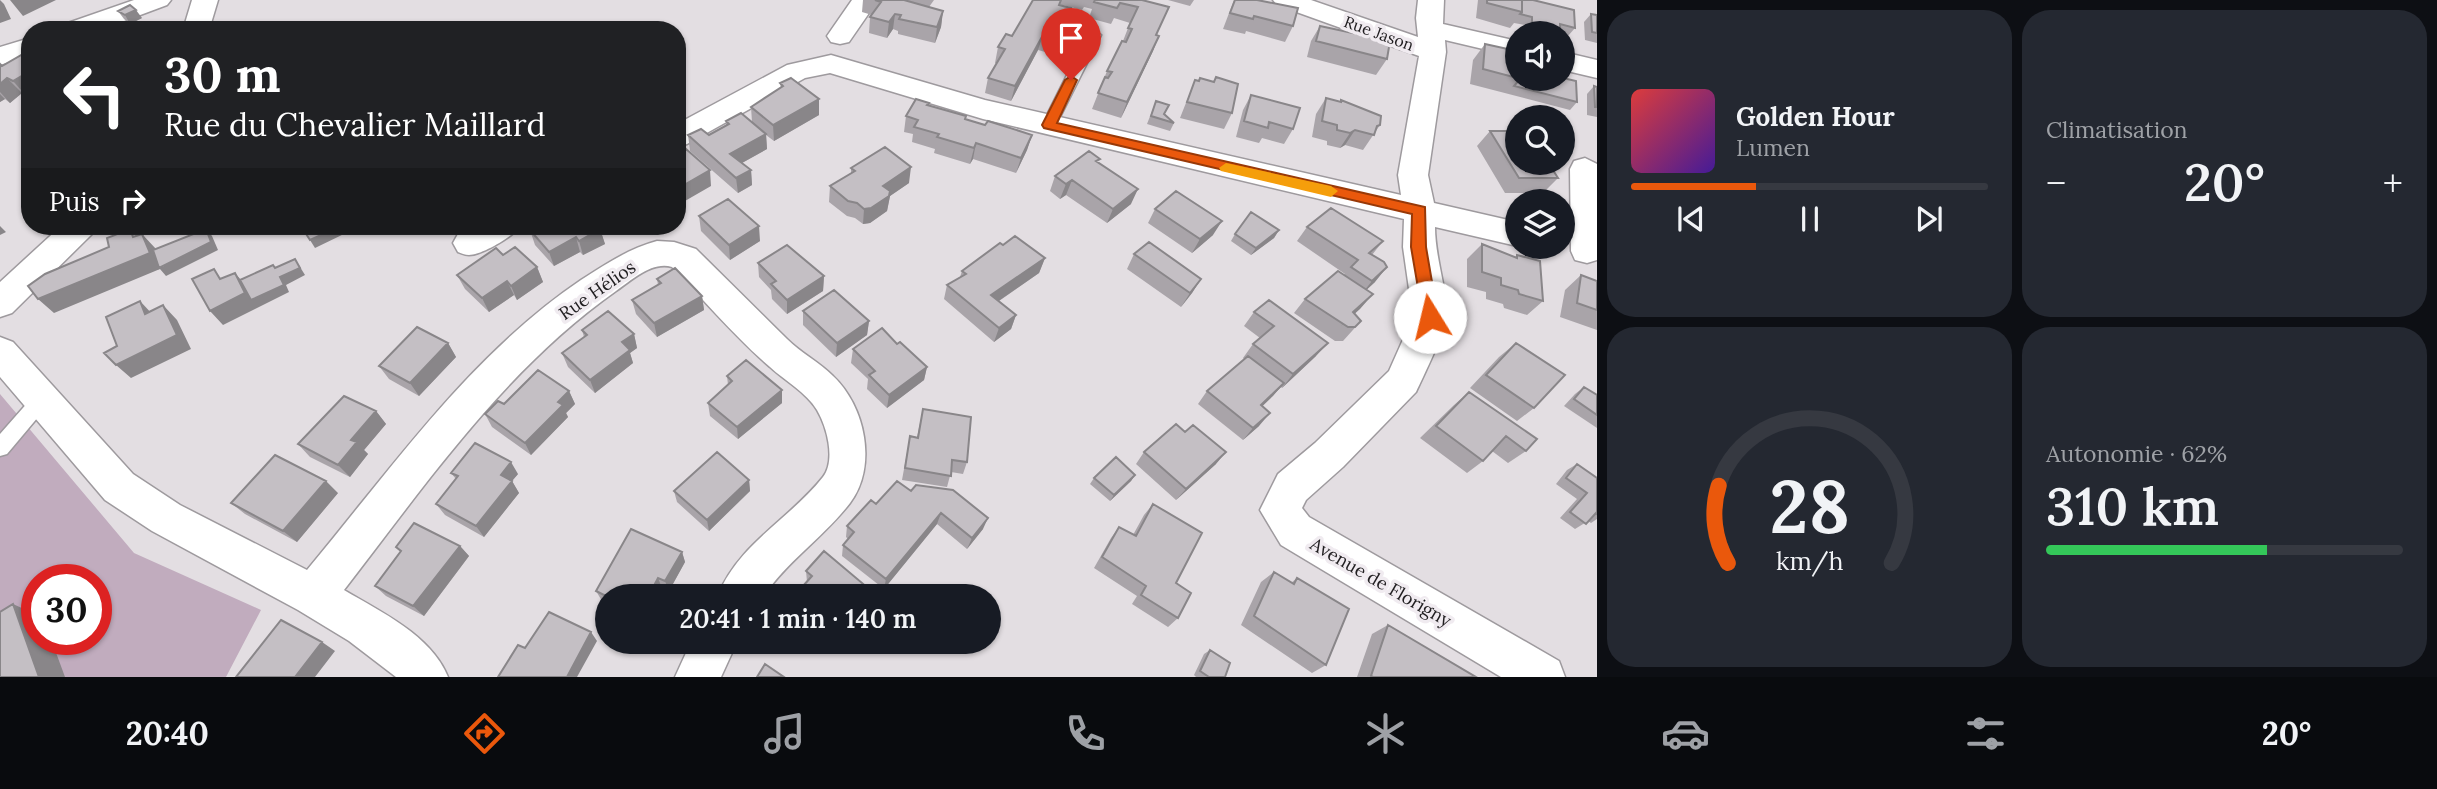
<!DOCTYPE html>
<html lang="fr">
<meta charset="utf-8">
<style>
:root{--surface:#171b24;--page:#242831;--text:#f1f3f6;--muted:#9ea1a6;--line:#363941;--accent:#ea580c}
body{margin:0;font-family:Lora,serif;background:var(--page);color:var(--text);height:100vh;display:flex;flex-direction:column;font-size:26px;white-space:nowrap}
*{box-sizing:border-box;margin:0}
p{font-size:23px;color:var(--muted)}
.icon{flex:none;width:38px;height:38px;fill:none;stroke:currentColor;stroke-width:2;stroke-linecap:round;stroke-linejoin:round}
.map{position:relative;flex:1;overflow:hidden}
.panel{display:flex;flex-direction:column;gap:10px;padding:10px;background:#0d0f14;width:840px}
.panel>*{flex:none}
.banner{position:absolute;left:21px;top:21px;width:665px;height:214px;border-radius:28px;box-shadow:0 2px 5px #0004;background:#202124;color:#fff;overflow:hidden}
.fabs{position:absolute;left:1505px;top:21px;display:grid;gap:14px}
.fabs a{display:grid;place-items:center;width:70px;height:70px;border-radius:50%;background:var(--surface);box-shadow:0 2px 5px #0004;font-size:35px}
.speed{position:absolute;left:21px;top:564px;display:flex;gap:14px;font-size:35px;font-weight:700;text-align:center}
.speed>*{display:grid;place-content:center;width:91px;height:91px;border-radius:50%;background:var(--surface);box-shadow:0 2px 5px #0004;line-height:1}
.speed .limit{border:10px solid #d22;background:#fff;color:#111}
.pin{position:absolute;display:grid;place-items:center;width:60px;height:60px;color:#fff;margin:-72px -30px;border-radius:50% 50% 50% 0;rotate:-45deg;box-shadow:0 0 7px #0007}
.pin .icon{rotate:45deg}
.me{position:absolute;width:77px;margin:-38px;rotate:351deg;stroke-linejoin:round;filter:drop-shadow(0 0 5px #0008)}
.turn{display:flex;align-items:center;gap:24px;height:147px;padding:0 28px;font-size:32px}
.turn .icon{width:91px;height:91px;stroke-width:2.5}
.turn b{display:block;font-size:49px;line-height:60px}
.then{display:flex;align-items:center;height:66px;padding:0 28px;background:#0003;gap:14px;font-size:26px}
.big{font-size:52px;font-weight:600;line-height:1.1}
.panel .widget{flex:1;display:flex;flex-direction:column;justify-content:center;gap:10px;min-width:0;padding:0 24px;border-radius:28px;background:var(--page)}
.panel .dial{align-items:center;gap:0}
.dial svg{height:182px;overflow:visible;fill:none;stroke:var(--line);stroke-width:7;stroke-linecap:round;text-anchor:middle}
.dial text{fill:var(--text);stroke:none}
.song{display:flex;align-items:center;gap:21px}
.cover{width:84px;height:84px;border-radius:10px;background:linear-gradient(135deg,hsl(0 70% 55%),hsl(260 70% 35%))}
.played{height:7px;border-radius:4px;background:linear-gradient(90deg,var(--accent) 35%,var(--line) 35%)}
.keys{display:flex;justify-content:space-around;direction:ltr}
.heat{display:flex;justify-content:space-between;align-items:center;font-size:38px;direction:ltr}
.charge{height:10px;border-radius:5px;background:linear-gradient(90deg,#34c759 62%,var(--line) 0)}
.panel .tiles{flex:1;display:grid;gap:10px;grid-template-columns:repeat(2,1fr)}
.trip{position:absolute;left:595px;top:584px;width:406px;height:70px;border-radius:35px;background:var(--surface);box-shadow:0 2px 5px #0004;font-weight:600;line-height:70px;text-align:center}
.tabs{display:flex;height:112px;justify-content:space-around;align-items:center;background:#090b0e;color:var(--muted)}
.tabs .icon{width:49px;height:49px}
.tabs .current{color:var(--accent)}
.tabs b{font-size:32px;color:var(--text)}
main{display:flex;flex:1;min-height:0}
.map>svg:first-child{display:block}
.green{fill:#c1acbe;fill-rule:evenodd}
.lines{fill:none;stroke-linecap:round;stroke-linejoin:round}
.lane-casing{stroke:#9e9a9e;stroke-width:3}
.street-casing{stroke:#9e9a9e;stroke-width:3}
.lane{fill:#fff;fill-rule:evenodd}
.street{fill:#fff;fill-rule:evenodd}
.wall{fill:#a9a4a9}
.shaded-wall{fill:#898689}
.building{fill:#c4bfc4;stroke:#898689;stroke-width:2}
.route{fill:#ea580c;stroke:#983908;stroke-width:2}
.slow{fill:#f59e0b}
.labels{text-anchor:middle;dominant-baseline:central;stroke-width:7;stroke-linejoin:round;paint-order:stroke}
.far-street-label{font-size:16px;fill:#201e20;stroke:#f0ebf0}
.street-label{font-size:18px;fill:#201e20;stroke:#f0ebf0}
</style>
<main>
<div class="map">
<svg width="1597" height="677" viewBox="0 0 1597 677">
<rect width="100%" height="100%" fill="#e3dee2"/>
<path class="green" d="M0,394l134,159 127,57 -35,67h-226zM37,579h59v60h-59z"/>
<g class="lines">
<g class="lane-casing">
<path id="lane" d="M1094,31l7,4 -45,90 -2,3h-10l-2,-3 45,-90z
M43,390l6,2 3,6 -3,6 -42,50 -7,2v-22l37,-42z"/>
</g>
<g class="street-casing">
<path id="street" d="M134,0h37l-4,5 -67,25h-39l4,-6z
M192,0h26l-9,30h-26z
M852,0h26l-29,42 -9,2 -9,-2 -4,-6z
M1273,0h38l107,37 -2,-19 2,-18h26l-1,24 74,17v16l-72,-17 1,12 -18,123 6,28 83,19v24l-82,-19c0,30 11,58 12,88 0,13 -24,62 -31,77l-73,75 -37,33 -4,8 7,9 250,144 6,16h-64l-220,-132 -21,-35 18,-36 37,-31 74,-72 24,-54 -10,-70 1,-28 -421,-100 -153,-46 -25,5 -118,66 -10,3v-23l110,-59 44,-10 154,45 416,95 -3,-20 21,-119 -142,-51z
M30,38v17l-30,10v-18z
M1563,52l34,8v18l-34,-8z
M1585,158l12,6v96l-10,3 -12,-3 -4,-9 -1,-82 4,-8z
M61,226h36l-5,8 -80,79 -12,4v-35z
M476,226h44c-6,10 -38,29 -51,29 -4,0 -8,-2 -11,-3l-5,-9 5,-9z
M657,241l17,1 22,7c30,30 61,60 91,90 14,14 32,23 46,37 32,30 45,90 17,127 -26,34 -63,58 -87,94h-46c22,-54 72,-77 106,-120 13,-17 4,-50 -6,-67 -11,-18 -32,-29 -47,-43 -35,-30 -66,-67 -98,-100 -20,-6 -40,13 -56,24 -112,79 -189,192 -272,299 37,22 87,45 104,87h-52l-47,-36 -51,-31 -146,-79 -47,-31 -105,-123v-40l13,5 120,132 47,31 127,65c85,-102 163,-215 274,-290 25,-16 47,-31 76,-39z
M691,642h46l-16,35h-46z"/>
</g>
<use href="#lane" class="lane"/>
<use href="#street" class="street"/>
</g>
<path class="wall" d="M863,0h71l-5,7 14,4 -2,16 -6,16 -37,-9v-3l-5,-2 -6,9 -18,-5 1,-16 2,-2 -10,-3z
M1033,0h109l15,36 -4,15 -32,67 -29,-9 15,-38 16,-30 7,-18 -16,-5 -3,6 -22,-6 3,-9 -8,-2 -2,3 -19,-5 -1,1 4,18 -5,8 3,1 -5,16 -3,6 -18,-5 -27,51 -26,-8 3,-15 9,-14 -2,-1 3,-16 14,-11z
M1168,0h26l-4,6z
M1234,0l59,26 -8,16 -39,-11 -1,3 -22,-5z
M1478,0h55l42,28 -7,8 -5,-2v-1h-29l-9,-2v-6l-11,-2 -4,5 -34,-10z
M118,11l24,7 -12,6 -6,-5z
M1591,14l6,1v28l-12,-3 -1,-18z
M1320,26l67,33 -11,16 -69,-18 4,-16z
M1485,44l32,7v28h46l14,23 -7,8 -100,-26 3,-24z
M0,64l27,33 -5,-4 -12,10 -5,-4 -5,3z
M1216,77l16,36 -8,16 -44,-11 15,-38 18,2z
M780,83l39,32 -45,26 -8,-6 1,14 -25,14 9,7 1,15 -14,8 -48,-42 -2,-16h21l17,-9v-5l26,1 -1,-15 30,-19z
M1594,86l3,1v30l-10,-2v-21z
M1251,95l42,34 -9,15 -22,-6 -3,5 -23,-6 7,-27z
M1326,98l14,4 1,-2 39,25 -17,25 -18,-5 -5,3 -13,-3v-4l-15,-4 4,-23z
M1156,101l9,13 9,9 -4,8 -23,-7z
M929,106l37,13 19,6 47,10 -5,15 -11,23 -43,-14 -3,5 -36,-11 1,-4 -23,-7 1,-8 -9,-2 2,-16z
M1490,131l70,34 -6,6 4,7 -15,15h-38l-28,-47z
M1098,163l33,41 -24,19 -41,-28 -6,4 -10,-8 5,-15z
M851,168l58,15 -19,13 -3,15 -17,12 -7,1 -8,-6 -8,-2 -18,-14 1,-16 21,-12z
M1155,209l58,26 -21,18 -44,-30z
M699,216l61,25 -30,19 -29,-29z
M1307,227l76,14 -11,14 3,27 -9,8 7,4 -19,20 7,7 -18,20h-8l-41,-28 11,-14 40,-25 -48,-33z
M600,229l5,15 -22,11 -3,-3 -26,14 -19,-21 -5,-15z
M1279,230l-5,8 -23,17 -20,-14 4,-7z
M1482,244l33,13 2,-2 26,46 -16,14 -23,-7 -1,-4 -17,-5v-7l-19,-5v-28z
M1134,254l67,25 -9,14 -11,14 -54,-38z
M503,255l34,12 6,15 -26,18 -3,-5 -25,17 -24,-23 -8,-14z
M1045,258l-6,15 -40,28 17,14 -5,14 -17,13 -50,-43 3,-14 13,-8 2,-6z
M758,263l66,13 -1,15 -36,23 -15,-15 -1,-9 -12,-13z
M1581,275l16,6v49l-37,-13 5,-27z
M657,279l45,17 2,14 -47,27 -21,-23 -4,-14 26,-15z
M803,311l66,10 -2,14 -31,22 -33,-32z
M1254,312l62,44 -34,32 -1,-1 -19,19 -3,20 -16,14 -45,-36 9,-13 37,-32 -1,-1 10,-14 7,-6 -16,-12z
M582,330l52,4 3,14 -7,5 3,10 -38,30 -27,-26 -6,-14 22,-16z
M448,343l8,14 -37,39 -30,-17 -10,-13z
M1516,343l18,65 -17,13 -47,-33 29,-31z
M853,349l74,18 -3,13 -37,28 -20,-19 1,-10 -17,-16z
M727,376l55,14v13l-44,36 -28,-23 -2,-13 20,-18z
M1584,387l13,8v33l-33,-22 11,-12z
M569,391l6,13 -9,9 2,4 -37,38 -39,-28 -7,-13 19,-10z
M1469,392l57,59 -18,12 -16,-12 -9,10 -16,12 -47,-35 34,-33z
M923,409l44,53 -4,12 -12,-2 -4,15 -45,-7 8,-44 7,1z
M376,411l10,13 -22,26 4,4 -18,23 -40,-20 -12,-13z
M1144,452l72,12 -40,36 -40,-36z
M1577,464l20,14v41l-6,4 -3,-2 -13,8 -15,-11 17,-19 -21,-15 11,-14z
M451,473l67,1 -6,7 7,12 -35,44 -39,-22 -9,-11 20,-25z
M1135,475l-4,6 -21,20 -20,-17 4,-6z
M749,480l1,11 -41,40 -32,-29 -3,-11z
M911,491l72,38 -16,20 -30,-25 -53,65 -42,-33 1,-11 5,-6 -2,-2 1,-11 29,-22z
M338,493l-41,49 -52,-28 -14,-11z
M1153,504l23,79 2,35 -10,9 -36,-23 5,-8 -43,-28 17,-30 8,-11 14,8 11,-20z
M460,546l9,10 -45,60 -38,-20 -11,-10 26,-34 -5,-5z
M682,552l3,10 -16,29 -7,-3 -55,9v6l-5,-2 -6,-10z
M806,571l62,17 -1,9h-74l14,-15z
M1274,572l17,11 6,-5 29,87 -14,8 -71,-48 20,-43z
M1388,625l88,52h-119l15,-43z
M813,642h12l-5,6z
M1210,650l15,27h-29l-2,-2 10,-21z"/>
<path class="shaded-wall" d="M0,0l4,4 7,15 -11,4z
M10,0h46l-33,16z
M1071,8l-5,16 -7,13 4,-15z
M136,10l6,8 -12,6 -5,-9z
M943,11l-2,16 -6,16 2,-16z
M895,14l-2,15 -6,9 2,-16z
M1064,33l-5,16 -3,6 4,-15z
M1043,35l-5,15 -27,51 4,-15z
M1159,36l-6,15 -32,67 6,-16z
M30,71v24l-3,2 -14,-16z
M7,78l15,15 -12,10 -10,-11v-8z
M0,94l5,5 -5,3z
M819,99v16l-45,26 -1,-16z
M1355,130l-10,15 -5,3 10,-15z
M766,134l1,15 -36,20 -1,-15z
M1032,135l-5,15 -11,23 5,-15z
M976,143l-3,16 -3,5 4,-16z
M911,167l-2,16 -19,13 -3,15 -17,12 -7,1 1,-15 19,-23z
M710,170l1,16 -33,19 -1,-16z
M751,170l1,15 -14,8 -2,-15z
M1072,180l-6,15 -6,4 6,-15z
M1138,189l-7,15 -24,19 6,-14z
M1222,221l-9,14 -21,18 8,-14z
M0,226l6,6 -6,3z
M341,226l5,7 -31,15 -5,-8z
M759,226l1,15 -30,19 -1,-15z
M206,229l6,7 6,14 -52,26 -6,-7 -106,44 -16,-14 104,-65 14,15 7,18z
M600,229l5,15 -22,11 -4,-14z
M1279,230l-5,8 -23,17 5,-7z
M576,237l4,15 -26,14 -5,-14z
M1045,258l-6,15 -52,36 4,-14z
M295,259l10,16 -19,10 3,7 -66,33 -13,-14 25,-38 12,14 33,-10z
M537,267l6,15 -26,18 -6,-14z
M1387,267l-12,15 -15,14 12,-15z
M824,276l-1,15 -36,23v-14z
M1201,279l-9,14 -11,14 9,-14z
M507,281l7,14 -25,17 -7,-14z
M1373,294l-13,15 -19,17 12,-14z
M702,296l2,14 -47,27 -3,-14z
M140,301l14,15 -9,-2z
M163,305l14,15 14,29 -60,29 -15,-13z
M1016,315l-5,14 -17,13 5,-14z
M869,321l-2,14 -31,22 1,-14z
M634,334l3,14 -7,5 3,10 -38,30 -5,-13 32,-38z
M448,343l8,14 -37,39 -9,-13z
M1328,343l-12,13 -34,32 11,-14z
M927,367l-3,13 -37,28 2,-13z
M1284,383l-11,13 -23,22 11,-13z
M782,390v13l-44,36 -1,-12z
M569,391l6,13 -9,9 2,4 -37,38 -6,-12 33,-41z
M376,411l10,13 -22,26 4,4 -18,23 -12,-12 13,-25z
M1270,413l-11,13 -16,14 10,-12z
M1226,452l-10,12 -40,36 10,-11z
M511,462l7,12 -6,7 7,12 -35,44 -8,-11 25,-51z
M1135,475l-4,6 -21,20 4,-6z
M749,480l1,11 -41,40 -2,-11z
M326,481l12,12 -41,49 -14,-11z
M941,513l-4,11 -53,65 2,-10z
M988,518l-5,11 -16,20 5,-11z
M460,546l9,10 -45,60 -11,-10z
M682,552l3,10 -16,29 -4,-10z
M658,578l4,10 -5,9h-9z
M868,588l-1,9h-7z
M13,604l24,11v24h14l14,38h-26z
M591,632l6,9 -20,36h-10z
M322,642l13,9 -20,26h-20z"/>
<path class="building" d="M875,0h29l39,11 -6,16 -38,-8 2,-4 -6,-1 -6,8 -19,-5 11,-15z
M1033,0h28l-2,5 12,3 -8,14 -11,-3 -5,9 17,5 -4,7 -17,-5 -28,51 -27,-8 17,-29 -7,-2 8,-13 6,2z
M1095,0h47l27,7 -13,28 3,1 -32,66 -29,-9 7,-16 3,1 4,-6 -5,-1 15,-30 4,1 6,-13 -4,-1 10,-21 -18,-4 -3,5 -23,-6z
M1235,0h22l41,8 -5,18 -39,-10 -1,3 -23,-6z
M1487,0h35v12l-35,-9z
M1522,0h11l41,10 1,18 -15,-4v6l-28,-7v-6l-12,-3 2,-2z
M130,5l6,5 -11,5 -7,-4z
M1591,14l6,1v18l-5,-1z
M1320,26l70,15 -3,18 -71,-18z
M1485,44l32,7v27l-34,-9z
M30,50v21l-17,10 -6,-3 -7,6v-20l2,2z
M1216,77l22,7 -6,29 -45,-11 8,-22 4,1 1,-3 14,4z
M791,78l28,21 -46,26 -22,-18 32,-21 -3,-3z
M1563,78l13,3 1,21 -63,-16 6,-7z
M1594,86l3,1v20h-2z
M1251,95l49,13 -7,21 -24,-7 -1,6 -24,-7z
M1326,98l15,4v-2l40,16 -1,9 -3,1 -3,9 -19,-5 -5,3 -13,-3v-5l-15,-4z
M916,99l13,4 -2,2 39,11 -1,3 20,6 3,-4 44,14 -11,23 -45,-15 -2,5 -37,-11 2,-3 -25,-7 4,-7 -12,-4z
M1156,101l13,4 -5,9 10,9 -23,-7z
M741,113l25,21 -36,20 21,16 -15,8 -48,-43 13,-6 8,6 20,-11 -3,-3z
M1490,131h27v32h42l1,2 -11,-1 9,14h-39z
M885,147l26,20 -28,19 7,5 -1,5 -18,12 -7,1 -7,-6 -9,-2 -18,-15 25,-15 -4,-3z
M686,149l24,21 -33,19v-35z
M1089,151l11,8 -4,2 42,28 -25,20 -41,-29 -6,4 -11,-8z
M1176,191l46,30 -22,18 -45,-30z
M728,199l31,27 -30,19 -30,-29z
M1331,208l52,33 -14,12 15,9 3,5 -15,14 -21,-14 7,-7 -51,-33z
M1251,212l28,18 -23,18 -21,-14z
M301,226h40l-31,14z
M537,226h61l2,3 -21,12 -3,-4 -27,15 -19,-22z
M130,229l3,8 9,-3 8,19 -112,46 -10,-13 17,-12 64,-27 -2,-9z
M206,229l5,13 -52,26 -6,-18z
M1015,236l30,22 -54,37 25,20 -17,13 -52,-43 19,-11 -4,-3 38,-28 3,2z
M1149,242l52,37 -11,14 -56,-39z
M1482,244l35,14v-3l23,6 3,40 -24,-7 -1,-4 -17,-5v-7l-19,-6z
M787,245l37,31 -37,24 -16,-16 5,-3 -18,-18z
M515,247l22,20 -26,19 -4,-5 -25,17 -25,-23 39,-27 7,7z
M295,259l5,9 -20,9 4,8 -33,15 -11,-20 33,-15 2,3z
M675,268l27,28 -48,27 -22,-23 29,-17 -4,-4z
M214,269l6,10 15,-6 10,20 -35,18 -18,-32z
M1338,271l35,23 -20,18 8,9 -6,6h-7l-43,-28z
M1581,275l16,6v29l-20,-7z
M834,290l35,31 -32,22 -34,-32z
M1269,300l59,43 -35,31 -40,-30 21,-18 -20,-14z
M140,301l5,13 18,-9 14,30 -61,30 -12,-12 13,-7 -11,-29z
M608,311l26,23 -12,8 8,8 -40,30 -28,-27 25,-18 -5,-5z
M417,327l31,16 -38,40 -31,-17z
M882,328l15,16 3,-2 27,25 -38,28 -20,-20 6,-4 -22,-22z
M1516,343l49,32 -31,33 -48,-33z
M1248,356l36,27 -23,22 9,8 -17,15 -46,-37z
M746,360l36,30 -45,37 -29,-24 24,-22 -5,-5z
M538,370l31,21 -11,11 5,3 -38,38 -40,-29 13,-13 6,3z
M1584,387l13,8v20l-23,-16z
M1469,392l68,47 -11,12 -20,-15 -23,25 -47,-35z
M344,396l32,15 -25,29 6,2 -19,23 -40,-21z
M923,409l48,8 -4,45 -15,-2 -1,16 -46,-8 5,-32 8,2z
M1176,424l9,8 8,-7 33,27 -40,37 -42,-37z
M475,443l36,19 -10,13 11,6 -36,45 -40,-22 22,-28 -7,-3z
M717,452l32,28 -42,40 -33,-29z
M275,455l51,26 -43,50 -52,-28z
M1116,457l19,18 -21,20 -20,-17z
M1577,464l20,14v36l-1,-1 -10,11 -16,-12 17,-19 -21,-15z
M897,481l14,10 5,-6 37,5 35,28 -16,20 -31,-25 -55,66 -43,-34 11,-13 -7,-6 24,-26 5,4z
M1153,504l49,29 -26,50 15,10 -13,25 -37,-23 5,-9 -44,-29 17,-30 17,9z
M414,523l46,23 -47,60 -38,-20 26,-35 -5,-4z
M631,529l51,23 -17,29 -7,-3 -10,19h-40l-12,-6z
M824,551l44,37 -8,9h-67l19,-21 -6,-5z
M1274,572l20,12 3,-6 52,31 -23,56 -72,-49z
M13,604l26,73h-39v-65z
M549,612l42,20 -24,45h-69l20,-32 7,3z
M281,620l41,22 -27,35h-59z
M1388,625l88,52h-103l-2,-1z
M1210,650l20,13 -5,14h-16l-9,-6z
M765,664l19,13h-27z"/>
<path class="route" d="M1071,76l6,4 -20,43 368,84 1,40 12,70 -2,5 -6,2 -7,-7 -12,-70 1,-33 -368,-86 -2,-3 23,-45z"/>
<path class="slow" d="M1226,163l105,23 7,5 -7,6 -110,-26 -2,-3z"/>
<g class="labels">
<g class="far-street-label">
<text transform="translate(1379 33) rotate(20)">Rue Jason</text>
</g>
<g class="street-label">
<text transform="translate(597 290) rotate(-35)">Rue Hélios</text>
<text transform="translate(1381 582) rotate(30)">Avenue de Florigny</text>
</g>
</g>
</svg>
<div class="fabs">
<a><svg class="icon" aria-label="sound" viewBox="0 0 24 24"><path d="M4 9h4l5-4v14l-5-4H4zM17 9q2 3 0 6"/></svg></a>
<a><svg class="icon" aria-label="search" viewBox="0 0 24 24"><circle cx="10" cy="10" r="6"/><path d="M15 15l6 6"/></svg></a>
<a><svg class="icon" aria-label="layers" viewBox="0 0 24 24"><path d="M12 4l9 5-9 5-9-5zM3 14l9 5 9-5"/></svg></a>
</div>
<div class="speed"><div class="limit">30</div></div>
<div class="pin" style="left:1071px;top:80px;background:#d93025"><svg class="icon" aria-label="arrive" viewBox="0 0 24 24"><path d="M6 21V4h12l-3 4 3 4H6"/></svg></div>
<svg class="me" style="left:1430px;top:317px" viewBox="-20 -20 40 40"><circle r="19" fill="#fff"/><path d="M0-13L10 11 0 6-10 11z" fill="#ea580c"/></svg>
<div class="trip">20:41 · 1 min · 140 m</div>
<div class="banner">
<div class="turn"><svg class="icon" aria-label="left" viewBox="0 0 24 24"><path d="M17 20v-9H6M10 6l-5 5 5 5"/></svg><div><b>30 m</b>Rue du Chevalier Maillard</div></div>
<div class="then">Puis<svg class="icon" aria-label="right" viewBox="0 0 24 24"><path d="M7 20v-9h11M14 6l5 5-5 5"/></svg></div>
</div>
</div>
<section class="panel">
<div class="tiles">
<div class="widget">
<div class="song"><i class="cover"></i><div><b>Golden Hour</b><p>Lumen</p></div></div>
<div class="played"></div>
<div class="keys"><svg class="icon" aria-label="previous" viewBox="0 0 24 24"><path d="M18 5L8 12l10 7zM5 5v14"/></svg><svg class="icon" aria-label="pause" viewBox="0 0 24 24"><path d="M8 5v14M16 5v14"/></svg><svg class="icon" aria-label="next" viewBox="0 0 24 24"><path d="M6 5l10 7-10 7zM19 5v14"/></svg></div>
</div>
<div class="widget"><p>Climatisation</p>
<div class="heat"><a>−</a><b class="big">20°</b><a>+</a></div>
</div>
<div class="widget dial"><svg viewBox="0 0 100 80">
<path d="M14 69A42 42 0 1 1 86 69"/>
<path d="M14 69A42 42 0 0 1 10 35" stroke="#ea580c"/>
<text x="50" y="56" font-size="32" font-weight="700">28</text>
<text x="50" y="72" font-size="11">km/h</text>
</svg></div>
<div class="widget"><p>Autonomie · 62%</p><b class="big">310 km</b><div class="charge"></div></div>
</div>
</section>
</main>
<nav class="tabs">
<b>20:40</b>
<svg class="icon current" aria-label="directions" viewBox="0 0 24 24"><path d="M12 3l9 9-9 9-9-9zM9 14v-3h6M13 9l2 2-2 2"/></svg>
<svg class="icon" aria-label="music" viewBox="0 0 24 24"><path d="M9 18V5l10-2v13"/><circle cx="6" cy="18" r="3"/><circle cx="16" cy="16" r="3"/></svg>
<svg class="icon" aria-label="phone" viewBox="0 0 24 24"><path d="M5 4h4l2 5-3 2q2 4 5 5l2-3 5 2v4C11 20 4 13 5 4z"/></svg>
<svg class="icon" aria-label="climate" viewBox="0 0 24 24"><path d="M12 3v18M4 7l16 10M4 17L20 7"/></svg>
<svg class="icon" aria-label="car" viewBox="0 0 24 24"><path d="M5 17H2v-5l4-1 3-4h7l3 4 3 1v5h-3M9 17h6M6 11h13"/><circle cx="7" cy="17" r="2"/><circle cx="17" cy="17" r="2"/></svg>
<svg class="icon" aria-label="filters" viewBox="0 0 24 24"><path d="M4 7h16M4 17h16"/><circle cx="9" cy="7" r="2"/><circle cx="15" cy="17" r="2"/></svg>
<b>20°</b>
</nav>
